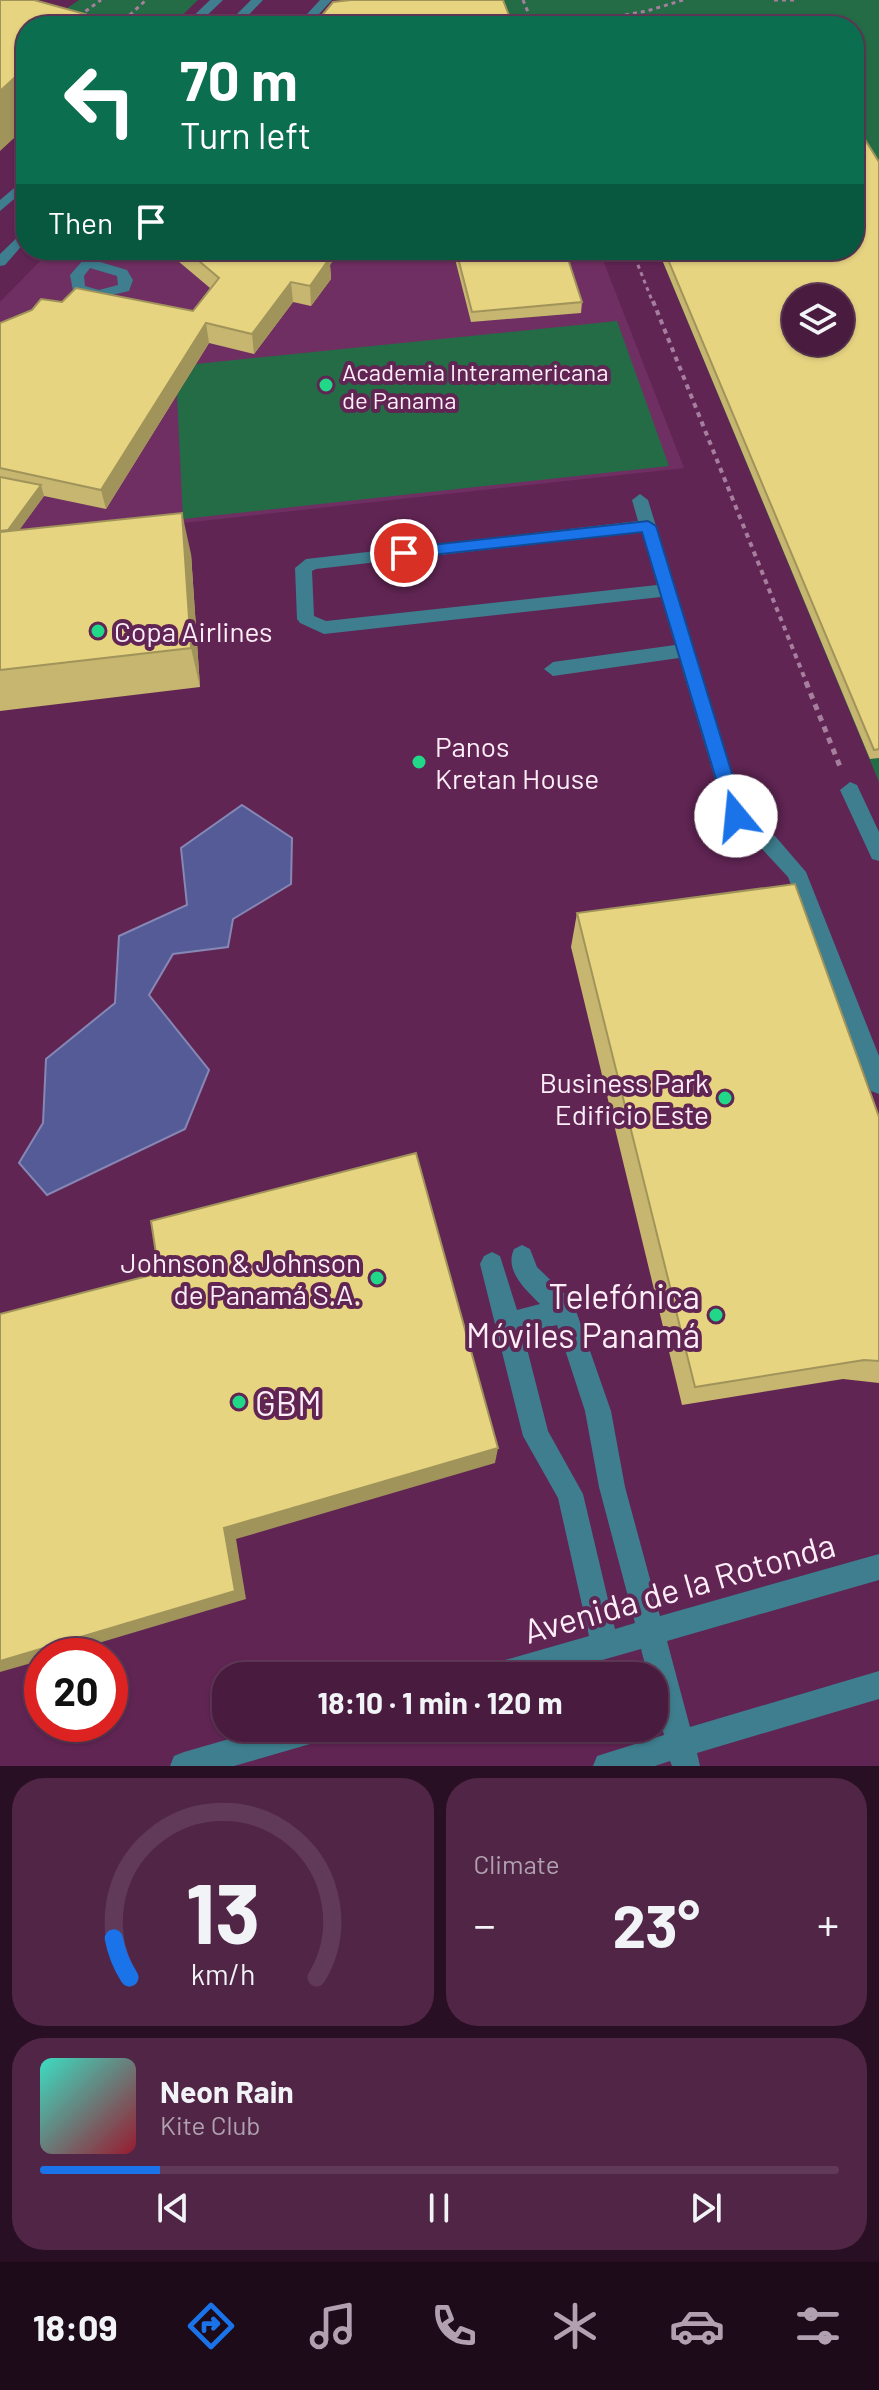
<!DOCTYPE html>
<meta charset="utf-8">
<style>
:root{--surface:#491c3f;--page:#502546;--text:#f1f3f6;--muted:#b1a1b0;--line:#613a59;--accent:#1a73e8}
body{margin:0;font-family:Barlow,sans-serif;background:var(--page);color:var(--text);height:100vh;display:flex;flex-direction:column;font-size:30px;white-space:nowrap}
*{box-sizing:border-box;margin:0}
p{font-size:26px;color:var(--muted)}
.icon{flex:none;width:44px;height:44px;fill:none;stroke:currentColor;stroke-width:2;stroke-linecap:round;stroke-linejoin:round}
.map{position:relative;height:1766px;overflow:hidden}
.side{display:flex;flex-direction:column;gap:12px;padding:12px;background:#280f23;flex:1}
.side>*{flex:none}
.banner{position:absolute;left:16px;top:16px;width:848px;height:244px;border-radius:32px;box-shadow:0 2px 6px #0004,0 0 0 2px var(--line);background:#0b6e4f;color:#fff;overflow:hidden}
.fabs{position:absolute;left:782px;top:284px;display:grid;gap:16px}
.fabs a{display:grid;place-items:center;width:72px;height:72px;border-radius:50%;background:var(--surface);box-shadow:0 2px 6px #0004,0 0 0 2px var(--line);font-size:40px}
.speed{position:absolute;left:24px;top:1638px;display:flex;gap:16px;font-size:40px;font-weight:700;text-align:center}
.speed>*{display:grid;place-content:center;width:104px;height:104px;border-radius:50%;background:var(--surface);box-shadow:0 2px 6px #0004,0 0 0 2px var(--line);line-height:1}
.speed .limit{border:12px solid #d22;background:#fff;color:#111}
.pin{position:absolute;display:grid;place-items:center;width:68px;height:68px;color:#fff;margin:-34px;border:4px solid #fff;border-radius:50%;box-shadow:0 2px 8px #0007}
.me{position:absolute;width:88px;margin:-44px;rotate:343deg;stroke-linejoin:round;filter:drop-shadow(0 0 6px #0008)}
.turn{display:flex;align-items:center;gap:28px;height:168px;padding:0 32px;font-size:36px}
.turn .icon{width:104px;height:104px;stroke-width:2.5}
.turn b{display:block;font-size:56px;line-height:68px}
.then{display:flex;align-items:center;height:76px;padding:0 32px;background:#0003;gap:16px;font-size:30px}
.big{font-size:60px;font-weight:700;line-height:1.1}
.side .widget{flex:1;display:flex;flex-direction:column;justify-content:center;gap:12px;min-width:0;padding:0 28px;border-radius:32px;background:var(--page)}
.side .dial{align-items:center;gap:0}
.dial svg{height:208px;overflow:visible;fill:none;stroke:var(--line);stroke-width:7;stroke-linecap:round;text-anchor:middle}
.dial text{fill:var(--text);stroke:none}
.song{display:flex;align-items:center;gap:24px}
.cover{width:96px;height:96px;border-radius:12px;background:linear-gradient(135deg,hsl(170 70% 55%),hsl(350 70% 35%))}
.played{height:8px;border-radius:4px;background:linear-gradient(90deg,var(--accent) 15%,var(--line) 15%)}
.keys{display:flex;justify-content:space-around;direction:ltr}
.heat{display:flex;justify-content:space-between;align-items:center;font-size:44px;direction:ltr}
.side .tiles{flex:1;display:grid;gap:12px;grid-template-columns:1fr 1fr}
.widget:last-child{grid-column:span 2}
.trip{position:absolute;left:212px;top:1662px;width:456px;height:80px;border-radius:32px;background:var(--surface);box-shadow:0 2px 6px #0004,0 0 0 2px var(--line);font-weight:700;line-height:80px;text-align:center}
.tab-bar{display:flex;height:128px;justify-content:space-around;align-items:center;background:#1d0b19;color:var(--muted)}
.tab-bar .icon{width:56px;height:56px}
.tab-bar .selected{color:var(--accent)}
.tab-bar b{font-size:36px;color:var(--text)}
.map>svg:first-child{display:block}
.built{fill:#702f62}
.green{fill:#246c46;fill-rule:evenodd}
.water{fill:#545b97;stroke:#8687b4;stroke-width:2}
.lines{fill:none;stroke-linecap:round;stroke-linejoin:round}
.path-far2{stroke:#a77f9e;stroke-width:3;stroke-dasharray:4 4;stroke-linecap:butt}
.path-far1{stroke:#a77f9e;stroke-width:4;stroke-dasharray:5 5;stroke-linecap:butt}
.path{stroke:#a77f9e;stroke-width:5;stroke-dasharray:6 6;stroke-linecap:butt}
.minor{fill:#3e7e8e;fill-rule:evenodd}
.wall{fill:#c6b66f}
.shaded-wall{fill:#a1945a}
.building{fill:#e6d481;stroke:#a1945a;stroke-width:2;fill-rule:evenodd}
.route{fill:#1a73e8;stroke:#114b97;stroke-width:2}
.poi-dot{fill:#20d887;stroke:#612554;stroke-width:3}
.labels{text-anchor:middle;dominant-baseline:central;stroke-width:8;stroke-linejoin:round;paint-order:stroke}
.far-poi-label{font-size:24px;fill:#fcedf7;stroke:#612554;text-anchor:start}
.poi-label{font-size:28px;fill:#fcedf7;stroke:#612554;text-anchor:start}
.near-poi-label{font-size:34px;fill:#fcedf7;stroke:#612554;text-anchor:end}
.near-street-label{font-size:34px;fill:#fcedf7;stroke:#612554}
</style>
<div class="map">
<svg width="879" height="1766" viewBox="0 0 879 1766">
<rect width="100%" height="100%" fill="#612554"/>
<path class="built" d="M51,250h548l85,218 -684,75v-241z"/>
<path class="green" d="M79,0h119l-27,26h-130z
M501,0h378v782l-221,-532h196v-224h-342zM796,298h44v44h-44z
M617,321l52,145 -486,53 -6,-124 19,-31z"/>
<path class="water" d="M242,805l50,33 -1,46 -58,35 -5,28 -55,7 -24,41 60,75 -24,59 -138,66 -28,-32 24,-40 3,-64 69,-56 4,-67 68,-31 -6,-57z"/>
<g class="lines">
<path class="path-far2" d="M523,0l11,26
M774,0h24
M79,16l22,-16
M118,26l28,-26
M155,26l10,-9
M562,26l85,-15 36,-11
M632,250l21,53"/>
<path class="path-far1" d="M653,301l154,383"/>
<path class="path" d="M806,682l35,87"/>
<path class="minor" d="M210,0h13l-27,26h-13z
M251,0h12l-25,26h-13z
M320,0h12l-24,26h-12z
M26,178v11l-26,22v-11z
M26,229v12l-21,24 -5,1v-12z
M92,250h14l-9,11 30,9 6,10 -4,11 -30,7 -26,-7 -3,-16zM90,268l27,8 1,9 -19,5 -14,-4 -1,-10z
M640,494l8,6 97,315 7,11 23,10 31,36 73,184v38l-8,-3 -3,-7 -80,-207 -27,-29 -23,-10 -12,-22 -47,-158 -126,18 -9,-7 9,-7 122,-17 -14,-48 -337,37 -24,-11 -3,-4 -2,-51 11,-9 332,-38 -6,-21zM642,532l15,53 -331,36 -12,-5 -2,-45 4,-2z
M850,782l7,3 22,47v29l-7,-2 -32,-69z
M522,1245l8,4 7,18 36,35 3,9 35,100 14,76 35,129 219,-62v26l-212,61 23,86 189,-56v28l-182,54 3,13h-28l-2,-5 -15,5h-62l4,-10 67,-21 -10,-37v-22h-6l-7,-27 -95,27h-62l4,-10 10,-4 91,-26 -31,-138 -35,-62 -43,-172 4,-8 8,-4 8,4 17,54 23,-6c-14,-14 -36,-33 -26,-55zM557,1325l28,86 14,76 36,136 -20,6 -32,-135 -35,-63 -25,-98z
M267,1728h64l-4,10 -10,4 -83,24h-64l4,-10 10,-4z"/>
</g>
<path class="wall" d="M879,162v596l-9,1 -212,-509h196z
M165,250h175l-10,15 1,14 -20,27 -18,-4 -39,52 -45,-11 -103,166 -62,-13 -25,34 172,24 9,133 -200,24v-388l62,-21 131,9 17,-23z
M387,250h32l-20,9z
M455,250h110l17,52 -1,11 -110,9 -17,-67z
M577,913l302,204v266l-36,-4 -161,26 -111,-458z"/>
<path class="shaded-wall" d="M85,14l3,12h-16z
M510,18l-1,8h-25l1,-6z
M26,67v60l-26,24v-60z
M325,250h15l-10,15 1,14 -20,27 -1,-20 10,-29z
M399,250h20l-20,9z
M291,282l2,20 -39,52 -2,-20z
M206,323l3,20 -103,166 -5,-19z
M41,485l3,11 -32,44 -4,-10z
M182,513l9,41 9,133 -9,-39z
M498,1448l-3,15 -259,76 10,60 -191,57h-13v4l-42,12v-11l224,-133z"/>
<path class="building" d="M0,0h34l51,14 -13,12h-46v41l-26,24z
M351,0h152l7,18 -25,2 -1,3 7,2 -1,1h-177l20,-24z
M854,122l25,40v587l-5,1 -210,-500h190zM796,298h44v44h-44z
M186,250h139l-5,7 9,2 -19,27 -19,-4 -39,52 -46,-11 -105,167 -101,-22v-145l32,-13 9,-11 21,3 14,-14 117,23 26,-33z
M456,250h109l17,52 -110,10z
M0,477l41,8 -33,45 -8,1z
M182,513l9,135 -191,22v-138z
M795,884l84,233v244l-15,-1 -169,27 -118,-474z
M416,1153l82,295 -274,80 11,63 -235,70v-347l159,-41 -8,-52z"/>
<path class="route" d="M648,521l8,5 89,290 -9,7 -9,-7 -85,-284 -238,26 -8,-5 8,-5z"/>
<g class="poi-dot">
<circle cx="326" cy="385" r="8"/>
<circle cx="98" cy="631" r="8"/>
<circle cx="419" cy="762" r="8"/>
<circle cx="725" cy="1098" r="8"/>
<circle cx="377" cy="1278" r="8"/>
<circle cx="716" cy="1315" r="8"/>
<circle cx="239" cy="1402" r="8"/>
</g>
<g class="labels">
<g class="far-poi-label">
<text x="342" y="371">Academia Interamericana<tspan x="342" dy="28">de Panama</tspan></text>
</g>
<g class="poi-label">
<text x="114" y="631">Copa Airlines</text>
<text x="435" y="746">Panos<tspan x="435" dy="32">Kretan House</tspan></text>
<text x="709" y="1082" text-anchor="end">Business Park<tspan x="709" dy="32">Edificio Este</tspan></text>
<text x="361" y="1262" text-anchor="end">Johnson &amp; Johnson<tspan x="361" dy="32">de Panamá S.A.</tspan></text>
</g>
<g class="near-poi-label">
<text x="700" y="1295">Telefónica<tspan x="700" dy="39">Móviles Panamá</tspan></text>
<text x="255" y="1402" text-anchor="start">GBM</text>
</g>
<g class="near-street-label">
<text transform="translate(679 1587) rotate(-16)">Avenida de la Rotonda</text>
</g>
</g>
</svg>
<div class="fabs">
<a><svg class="icon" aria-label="layers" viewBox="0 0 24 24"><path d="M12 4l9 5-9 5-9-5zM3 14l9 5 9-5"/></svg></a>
</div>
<div class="speed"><div class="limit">20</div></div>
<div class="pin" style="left:404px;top:553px;background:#d93025"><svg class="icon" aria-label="arrive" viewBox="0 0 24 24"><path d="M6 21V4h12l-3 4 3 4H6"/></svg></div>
<svg class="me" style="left:736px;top:816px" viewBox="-20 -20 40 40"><circle r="19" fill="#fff"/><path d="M0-13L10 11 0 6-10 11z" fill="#1a73e8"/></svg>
<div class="trip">18:10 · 1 min · 120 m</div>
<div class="banner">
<div class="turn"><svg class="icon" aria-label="left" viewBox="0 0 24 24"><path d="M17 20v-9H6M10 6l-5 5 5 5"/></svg><div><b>70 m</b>Turn left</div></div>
<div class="then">Then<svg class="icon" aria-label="arrive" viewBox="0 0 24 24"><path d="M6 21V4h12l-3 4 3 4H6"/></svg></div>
</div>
</div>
<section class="side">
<div class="tiles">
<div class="widget dial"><svg viewBox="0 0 100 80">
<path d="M14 69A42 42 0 1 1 86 69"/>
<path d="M14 69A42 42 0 0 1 8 54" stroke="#1a73e8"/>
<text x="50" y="56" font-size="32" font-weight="700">13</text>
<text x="50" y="72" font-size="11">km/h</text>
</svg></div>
<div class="widget"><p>Climate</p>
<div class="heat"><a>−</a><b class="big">23°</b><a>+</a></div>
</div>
<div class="widget">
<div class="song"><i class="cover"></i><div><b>Neon Rain</b><p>Kite Club</p></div></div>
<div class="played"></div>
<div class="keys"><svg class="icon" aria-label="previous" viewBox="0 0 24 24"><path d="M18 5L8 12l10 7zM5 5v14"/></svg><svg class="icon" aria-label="pause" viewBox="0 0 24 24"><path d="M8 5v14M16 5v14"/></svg><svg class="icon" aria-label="next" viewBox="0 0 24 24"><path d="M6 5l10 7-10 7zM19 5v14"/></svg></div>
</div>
</div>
</section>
<nav class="tab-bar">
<b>18:09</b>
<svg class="icon selected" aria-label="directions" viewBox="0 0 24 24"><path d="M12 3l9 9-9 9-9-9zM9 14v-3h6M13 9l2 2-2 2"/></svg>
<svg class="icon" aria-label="music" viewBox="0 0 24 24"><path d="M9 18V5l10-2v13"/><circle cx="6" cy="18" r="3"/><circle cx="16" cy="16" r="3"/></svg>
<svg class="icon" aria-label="phone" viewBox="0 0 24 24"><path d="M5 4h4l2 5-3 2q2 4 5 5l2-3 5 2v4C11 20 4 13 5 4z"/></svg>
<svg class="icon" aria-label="climate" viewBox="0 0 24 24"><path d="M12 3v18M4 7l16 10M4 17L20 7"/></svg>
<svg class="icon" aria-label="car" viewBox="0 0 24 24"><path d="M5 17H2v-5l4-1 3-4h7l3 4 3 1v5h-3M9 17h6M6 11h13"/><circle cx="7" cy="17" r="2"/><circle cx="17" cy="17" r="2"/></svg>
<svg class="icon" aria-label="filters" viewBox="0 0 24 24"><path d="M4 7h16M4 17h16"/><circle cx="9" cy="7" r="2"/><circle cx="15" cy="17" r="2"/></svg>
</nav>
